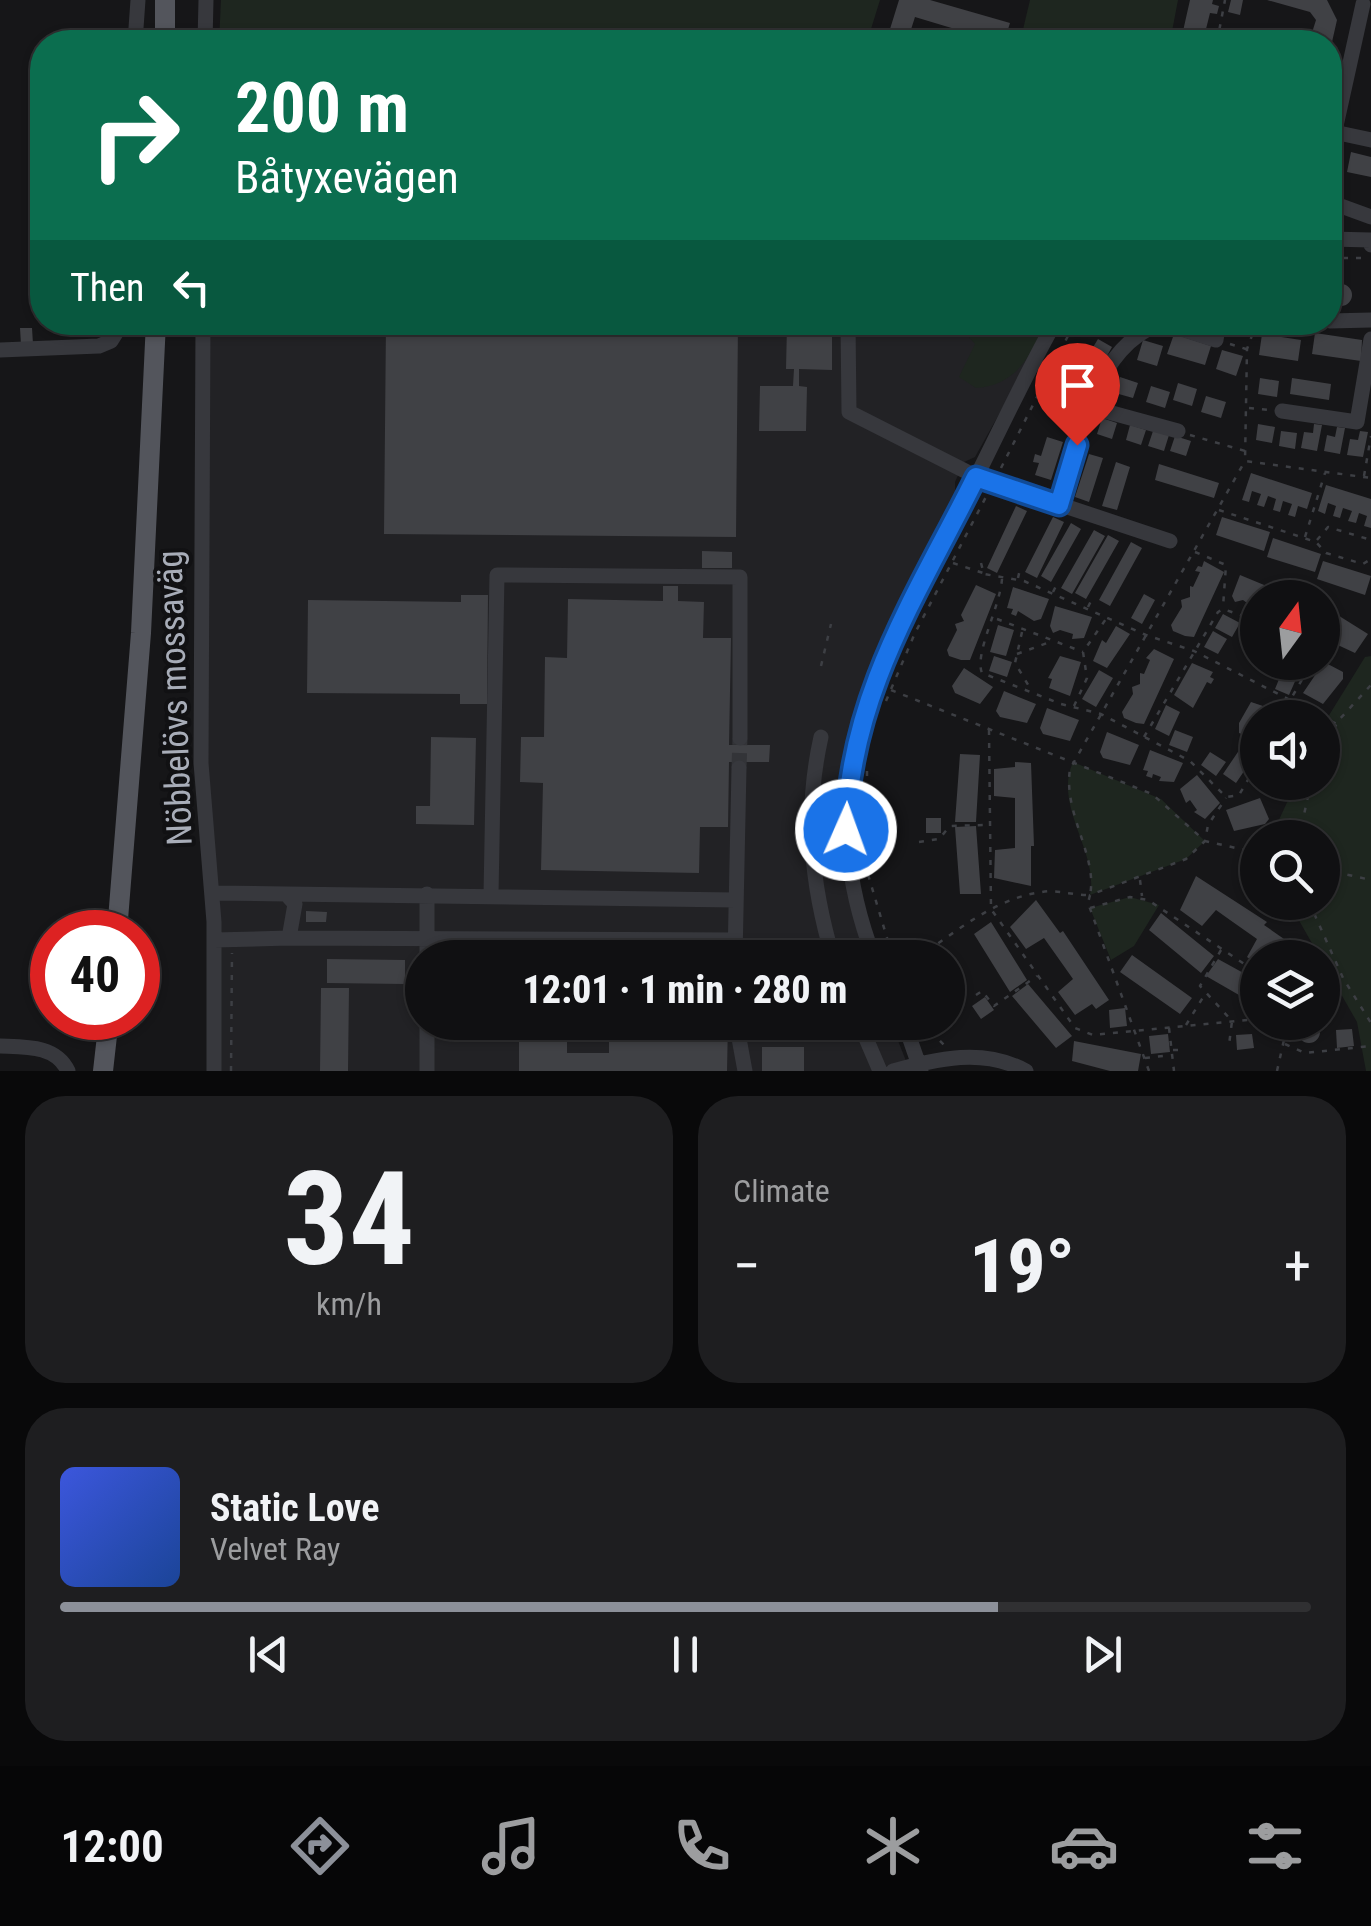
<!DOCTYPE html>
<meta charset="utf-8">
<style>
:root{--surface:#101012;--page:#1e1e20;--text:#f1f3f6;--muted:#9c9d9f;--line:#303032;--accent:#8c9099}
body{margin:0;font-family:"Roboto Condensed",sans-serif;background:var(--page);color:var(--text);height:100vh;display:flex;flex-direction:column;font-size:38px;white-space:nowrap}
*{box-sizing:border-box;margin:0}
p{font-size:32px;color:var(--muted)}
.icon{flex:none;width:55px;height:55px;fill:none;stroke:currentColor;stroke-width:2;stroke-linecap:round;stroke-linejoin:round}
.map{position:relative;height:1071px;overflow:hidden}
.sheet{display:flex;flex-direction:column;gap:25px;padding:25px;background:#09090a;flex:1}
.sheet>*{flex:none}
.hud{position:absolute;left:30px;top:30px;width:1312px;height:305px;border-radius:40px;box-shadow:0 2px 8px #0004,0 0 0 2px var(--line);background:#0b6e4f;color:#fff;overflow:hidden}
.needle{width:65px;rotate:15deg}
.buttons{position:absolute;left:1240px;top:580px;display:grid;gap:20px}
.buttons a{display:grid;place-items:center;width:100px;height:100px;border-radius:50%;background:var(--surface);box-shadow:0 2px 8px #0004,0 0 0 2px var(--line);font-size:50px}
.speed{position:absolute;left:30px;top:910px;display:flex;gap:20px;font-size:50px;font-weight:700;text-align:center}
.speed>*{display:grid;place-content:center;width:130px;height:130px;border-radius:50%;background:var(--surface);box-shadow:0 2px 8px #0004,0 0 0 2px var(--line);line-height:1}
.speed .limit{border:15px solid #d22;background:#fff;color:#111}
.pin{position:absolute;display:grid;place-items:center;width:85px;height:85px;color:#fff;margin:-102px -42px;border-radius:50% 50% 50% 0;rotate:-45deg;box-shadow:0 0 10px #0007}
.pin .icon{rotate:45deg}
.me{position:absolute;width:110px;margin:-55px;rotate:2deg;stroke-linejoin:round;filter:drop-shadow(0 0 8px #0008)}
.turn{display:flex;align-items:center;gap:35px;height:210px;padding:0 40px;font-size:45px}
.turn .icon{width:130px;height:130px;stroke-width:2.5}
.turn b{display:block;font-size:70px;line-height:85px}
.then{display:flex;align-items:center;height:95px;padding:0 40px;background:#0003;gap:20px;font-size:38px}
.big{font-size:75px;font-weight:800;line-height:1.1}
.sheet .tile{flex:1;display:flex;flex-direction:column;justify-content:center;gap:15px;min-width:0;padding:0 35px;border-radius:40px;background:var(--page)}
.sheet .dial{align-items:center;gap:0}
.dial b{font-size:130px;line-height:1}
.song{display:flex;align-items:center;gap:30px}
.cover{width:120px;height:120px;border-radius:15px;background:linear-gradient(135deg,hsl(230 70% 55%),hsl(220 70% 35%))}
.played{height:10px;border-radius:5px;background:linear-gradient(90deg,var(--accent) 75%,var(--line) 75%)}
.keys{display:flex;justify-content:space-around;direction:ltr}
.heat{display:flex;justify-content:space-between;align-items:center;font-size:55px;direction:ltr}
.sheet .tiles{flex:1;display:grid;gap:25px;grid-template-columns:1fr 1fr}
.tile:last-child{grid-column:span 2}
.trip{position:absolute;left:405px;top:940px;width:560px;height:100px;border-radius:50px;background:var(--surface);box-shadow:0 2px 8px #0004,0 0 0 2px var(--line);font-weight:800;line-height:100px;text-align:center}
.tabs{display:flex;height:160px;justify-content:space-around;align-items:center;background:#060607;color:var(--muted)}
.tabs .icon{width:70px;height:70px}
.tabs .current{color:var(--accent)}
.tabs b{font-size:45px;color:var(--text)}
.map>svg:first-child{display:block}
.built{fill:#222225}
.green{fill:#1e261f}
.building{fill:#404145}
.lines{fill:none;stroke-linecap:round;stroke-linejoin:round}
.minor-tunnel{stroke:#333438;stroke-width:15;stroke-dasharray:15 8;stroke-linecap:butt}
.path{stroke:#3d3f44;stroke-width:2.5;stroke-dasharray:5 8;stroke-linecap:butt}
.minor{stroke:#37383d;stroke-width:15}
.major{stroke:#53555c;stroke-width:20}
.route-casing{stroke:#114b97;stroke-width:25}
.route{stroke:#1a73e8;stroke-width:18}
.labels{text-anchor:middle;dominant-baseline:central;stroke-width:8;stroke-linejoin:round;paint-order:stroke}
.street-label{font-size:35px;fill:#a8adb8;stroke:#111113}
</style>
<div class="map">
<svg width="1371" height="1071" viewBox="0 0 1371 1071">
<rect width="100%" height="100%" fill="#161618"/>
<path class="built" d="M210,323h840l-75,134 -11,5 -9,20v15l-70,141 -27,68 -15,62 -5,73 26,116 -442,1v64l469,1 19,48h-689l-15,-346z"/>
<path class="green" d="M221,0h659l-13,42h-648z
M1030,0h148l-8,42h-150z
M956,323h90c-17,34 -29,62 -70,65l-17,-11 16,-33z
M1371,656v415h-5l-9,-49 -68,-119 33,-1v-64l-51,-1 25,-54 26,-1 1,-57 42,-68z
M1073,762l88,37 44,42 -19,18 -96,36c9,-43 -37,-89 -17,-133z
M1130,897l29,8 -25,41 -23,14 -21,-52z"/>
<path class="building" d="M899,0h31l80,23 -6,19h-17l1,-3 -73,-22 -8,25h-21z
M1190,0h23l-1,4 7,2 -2,8 -7,-1 -5,20 8,2 -2,7 -30,-2z
M1231,0h12l-3,15 -12,-3z
M1267,0h60l10,20 -5,22h-23l7,-22 -6,-8z
M1351,152l20,5v20l-24,-5z
M1330 295a11 11 0 1 1 22 0a11 11 0 1 1-22 0Z
M386,322h352l-2,215 -352,-3z
M1112,322h23l-14,15z
M787,325l45,1v44l-33,-1v17l8,1 -1,44h-47l1,-45h33l1,-17h-8z
M20,328h12l1,16 -12,1z
M1315,333l47,7 -1,21 -49,-7z
M1174,334l37,12 -6,19 -38,-11z
M1262,334l39,6 -3,21 -39,-6z
M1098,339l14,8 -19,34 -15,-9z
M1143,340l20,6 -6,20 -20,-6z
M1222,350l21,6 -7,20 -20,-7z
M1120,377l18,6 -5,15 -18,-5z
M1260,378l19,3 -2,16 -19,-3z
M1292,378l39,6 -2,16 -39,-6z
M1178,383l19,6 -5,17 -19,-6z
M1071,385l16,7 -17,36 -15,-7 8,-18 -6,-3z
M1151,386l19,6 -5,16 -19,-6z
M1206,396l20,6 -5,16 -20,-6z
M1102,418l15,5 -5,16 -15,-5z
M1258,424l17,3 -3,16 -16,-3z
M1314,424l8,1 -5,26 -16,-3 3,-16 9,1z
M1130,425l16,5 -5,15 -15,-5z
M1337,427l8,1 -5,26 -16,-3 3,-16 8,2z
M1153,431l16,4 -5,16 -16,-5z
M1281,431l16,2 -2,16 -16,-3z
M1360,431l8,1 -5,25 -16,-2 3,-16 8,1z
M1175,436l16,5 -5,15 -16,-5z
M1047,437l16,5 -12,38 -16,-5 4,-12 -6,-1 2,-8 6,2z
M1089,454l14,4 -14,44 -14,-5z
M1116,462l14,5 -13,43 -15,-4z
M1159,464l60,19 -5,15 -59,-18z
M1251,473l61,20 -5,16 -9,-3 -3,11 -7,-2 4,-11 -9,-3 -3,11 -7,-2 3,-11 -8,-3 -4,11 -7,-2 4,-11 -9,-3 -3,11 -7,-2z
M1326,485l45,14v29l-7,-2 3,-10 -8,-3 -3,10 -8,-2 4,-10 -9,-3 -3,10 -7,-2 3,-10 -8,-3 -3,11 -7,-3z
M1016,506l11,5 -30,62 -10,-5z
M1053,517l11,5 -27,56 -12,-6z
M1222,517l48,15 -6,19 -48,-16z
M1071,523l10,6 -30,53 -10,-6z
M1094,530l11,6 -33,58 -11,-6z
M1108,535l11,6 -33,58 -11,-6z
M1273,538l48,16 -6,18 -48,-15z
M1131,542l11,6 -32,58 -11,-6z
M702,551l30,1v16h-30z
M1204,561l20,11 -30,65 -9,-1 -12,-5 -2,-6 11,-18 -1,-7 9,-3v-11l3,1 7,-15 -5,-1 3,-5 4,1z
M1323,561l48,15 -6,19 -48,-16z
M1240,575l34,14 -4,9h-12v13l-15,-11 -8,2 -3,-6z
M976,585l20,9 -26,66h-9l-12,-4 -2,-6 10,-20 -2,-6 9,-3 -3,-6z
M663,586h15v15l26,1 -1,36h28l-2,107h41l-1,17h-40l-1,65h-28l-1,46 -158,-3 2,-87 -23,-1 1,-45h23l1,-80 22,1 1,-59 95,2z
M1013,587l36,12 -8,20 -7,2 -16,-10 -2,5 -5,-2 2,-5 -6,-1z
M1144,594l11,6 -13,24 -11,-6z
M461,595h27l-1,109h-27v-10l-153,-1 1,-93 153,2z
M1055,606l37,11 -8,21 -12,1 1,-5 -13,-4 -7,3 -3,-7z
M1223,614l17,9 -8,14 -17,-9z
M1336,614l32,20 -13,19 -28,-13 -2,-6z
M1247,624l11,2 -2,26 -13,-6z
M998,625l16,5 -8,26 -16,-4z
M1116,626l14,8 -23,34 -14,-7 9,-21 4,3z
M1213,631l14,8 -9,15 -14,-7z
M1154,649l20,10 -30,65 -8,-1 -12,-5 -2,-6 11,-18 -1,-7 8,-3v-11l4,1 6,-14 -4,-2z
M994,656l18,6 -5,15 -18,-6z
M1060,656l21,6 -11,34 -21,-8 3,-9 -4,-1z
M1286,662l15,6 -12,27 -14,-6z
M1324,662l19,10v7l-20,25 -20,-11z
M1192,663l21,9 -3,5 4,2 -3,5 -4,-2 -14,26 -19,-13z
M964,668l29,19 -13,17 -25,-11 -3,-7z
M1099,670l14,8 -17,29 -14,-8z
M1004,691l32,13 -9,19 -27,-6 -4,-6z
M1251,702l21,7 -3,9h-11v22l-19,-7v-10z
M1166,705l14,7 -11,24 -14,-7z
M1047,708l32,12 -9,21 -27,-7 -3,-6z
M1175,730l18,7 -6,15 -18,-7z
M1107,732l32,13 -9,20 -27,-7 -3,-6z
M431,737l45,1 -2,87 -58,-1v-18h14z
M1242,746l13,9 -19,28 -13,-9z
M1150,750l33,13 -9,19 -15,-1 2,-4 -8,-3 -1,4 -6,-2 2,-5 -5,-1z
M1210,752l16,10 -10,14 -15,-11z
M960,754l20,1 -4,67h-21z
M1015,762l16,1 3,83h-3v40l-37,-8 1,-28 20,-2v-50l-21,-2v-27l21,-2z
M1197,775l23,28 -15,16 -11,-7 3,-2 -7,-10 -4,3 -6,-14z
M1252,782h33l-9,11z
M1260,798l9,21 -4,5 -31,7 -8,-21z
M926,818h15v15h-15z
M976,826l5,68h-21l-5,-67z
M1196,876l71,46 -3,3 33,23 -7,10h-32v7l-11,-8 10,-18 -27,-19 -14,-10 -14,16 -22,-16z
M1036,900l24,33 3,-2 46,69 -13,9 -4,-5 -17,11 -17,-23 15,-13 -29,-41 -18,11 -16,-22z
M306,911l21,1 -1,10h-20z
M1161,913l53,43 -13,17 -52,-43z
M991,922l36,58 -17,12 -36,-58z
M1132,955l60,43 -12,16 -60,-42z
M327,959l78,1v24l-78,-1z
M1218,959l40,22v25l-52,-30z
M1028,984l44,52 -16,12 -44,-52z
M321,988h28l-1,83h-28z
M985,997l9,13 -13,9 -9,-13z
M1125,1008l2,18 -17,2 -1,-18z
M1298 1032a11 11 0 1 1 22 0a11 11 0 1 1-22 0Z
M519,1022h48v31h42v-31h119l-1,49h-208z
M1352,1029l2,17 -17,2 -1,-18z
M1168,1034l2,18 -19,2 -2,-18z
M1252,1034l2,14 -17,2 -1,-15z
M1074,1041l67,13 -3,17h-28l-38,-10z
M762,1047h42v24h-42z"/>
<g class="lines">
<path class="minor-tunnel" d="M739,768l1,-30"/>
<path class="path" d="M1217,42l8,-42
M1332,187l5,-23
M1330,258h35
M1257,322l-10,27 -2,112 126,17
M1230,344l16,5
M1249,408l21,2
M1190,435l55,16
M1001,468l74,-146
M1364,476l7,-40
M1219,510l97,32 10,11 37,11 8,-5
M1305,537l20,-64
M1317,540l11,-13 43,13
M1195,552l31,13 -3,42
M953,563l30,10
M981,563l3,11 40,7 122,54 48,16 143,73
M1018,578l2,-9
M1002,579c-2,28 -28,75 -20,94l79,31 40,10 89,47 36,36 13,-2 19,-32
M1053,592l4,-8
M1088,607l4,-8
M997,619l86,33
M1022,632l-7,31 15,25
M1017,654l30,-11
M821,666l10,-42
M891,690l261,104 53,47 53,12
M886,701l29,-68 73,-140
M1074,706l13,-28 -4,-26 25,-36
M1280,718l32,-56
M989,730l2,179 84,119 18,7 165,-16
M1144,737l74,-125 5,-3 35,12
M1322,752l16,-31 33,-36
M867,771v100l26,87
M1299,838l12,-56
M919,842l20,-3 11,-13 36,-1
M1322,869l49,11
M1140,880l2,16
M1309,902l34,76 28,45
M1090,908l40,-11 18,3 110,73
M1221,950l-21,36 32,35 -3,24
M917,958c39,-26 78,-60 125,-66 16,-3 32,4 48,3 8,-39 -27,-81 -20,-126l175,-308
M976,995l6,-4 12,15 43,-30
M922,1022l23,24
M1186,1025l19,-31
M1169,1028l5,43
M1285,1044l20,9 66,-7
M1173,1050h13
M1145,1058l26,-3
M231,1071l1,-118
M1149,1071l-61,-168 2,-8 96,-36 19,-18 3,-16 18,-27
M1277,1071l11,-49"/>
<path class="minor" d="M135,42l3,-42
M205,42l1,-42
M1334,132l37,8
M1330,153l33,-149
M1330,202l41,15
M1330,239l41,1v5
M1330,321l41,-1
M203,322l-2,441 13,159v149
M848,322l1,90 128,65 193,64
M1163,323l53,17 3,-18
M0,350l99,-4 12,-5 12,-19
M1090,407l88,24
M1282,411l75,11 14,-83
M1059,505c18,-61 36,-166 108,-183
M821,737c-17,76 -10,147 12,221
M212,893l74,1 9,10 -6,34 -75,2
M286,894l450,6
M427,894v64
M491,895l6,-320 243,2v161
M289,938l446,2
M735,958l4,-190
M874,958c-67,-176 3,-286 81,-439 34,-65 64,-133 100,-197
M427,1022v49
M736,1022l9,49
M859,1022l21,49
M904,1022l17,49
M0,1046c25,1 56,-1 68,25
M893,1071c45,-12 89,-24 133,0"/>
<path class="major" d="M165,42v-42
M117,932l24,-299 15,-311
M103,1071l6,-53"/>
</g>
<g class="lines">
<g class="route-casing">
<path id="route" d="M846,830c4,-136 71,-235 130,-353l83,28 18,-60"/>
</g>
<use href="#route" class="route"/>
</g>
<g class="labels">
<g class="street-label">
<text transform="translate(175 698) rotate(-92)">Nöbbelövs mossaväg</text>
</g>
</g>
</svg>
<div class="buttons">
<a><svg class="needle" viewBox="-14 -14 28 28"><path d="M0-13l5 13h-10z" fill="#e53935"/><path d="M0 13l5-13h-10z" fill="#9c9d9f"/></svg></a>
<a><svg class="icon" aria-label="sound" viewBox="0 0 24 24"><path d="M4 9h4l5-4v14l-5-4H4zM17 9q2 3 0 6"/></svg></a>
<a><svg class="icon" aria-label="search" viewBox="0 0 24 24"><circle cx="10" cy="10" r="6"/><path d="M15 15l6 6"/></svg></a>
<a><svg class="icon" aria-label="layers" viewBox="0 0 24 24"><path d="M12 4l9 5-9 5-9-5zM3 14l9 5 9-5"/></svg></a>
</div>
<div class="speed"><div class="limit">40</div></div>
<div class="pin" style="left:1077px;top:445px;background:#d93025"><svg class="icon" aria-label="arrive" viewBox="0 0 24 24"><path d="M6 21V4h12l-3 4 3 4H6"/></svg></div>
<svg class="me" style="left:846px;top:830px" viewBox="-20 -20 40 40"><circle r="17" fill="#1a73e8" stroke="#fff" stroke-width="3"/><path d="M0-11L8 9 0 5-8 9z" fill="#fff"/></svg>
<div class="trip">12:01 · 1 min · 280 m</div>
<div class="hud">
<div class="turn"><svg class="icon" aria-label="right" viewBox="0 0 24 24"><path d="M7 20v-9h11M14 6l5 5-5 5"/></svg><div><b>200 m</b>Båtyxevägen</div></div>
<div class="then">Then<svg class="icon" aria-label="left" viewBox="0 0 24 24"><path d="M17 20v-9H6M10 6l-5 5 5 5"/></svg></div>
</div>
</div>
<section class="sheet">
<div class="tiles">
<div class="tile dial"><b>34</b><p>km/h</p></div>
<div class="tile"><p>Climate</p>
<div class="heat"><a>−</a><b class="big">19°</b><a>+</a></div>
</div>
<div class="tile">
<div class="song"><i class="cover"></i><div><b>Static Love</b><p>Velvet Ray</p></div></div>
<div class="played"></div>
<div class="keys"><svg class="icon" aria-label="previous" viewBox="0 0 24 24"><path d="M18 5L8 12l10 7zM5 5v14"/></svg><svg class="icon" aria-label="pause" viewBox="0 0 24 24"><path d="M8 5v14M16 5v14"/></svg><svg class="icon" aria-label="next" viewBox="0 0 24 24"><path d="M6 5l10 7-10 7zM19 5v14"/></svg></div>
</div>
</div>
</section>
<nav class="tabs">
<b>12:00</b>
<svg class="icon current" aria-label="directions" viewBox="0 0 24 24"><path d="M12 3l9 9-9 9-9-9zM9 14v-3h6M13 9l2 2-2 2"/></svg>
<svg class="icon" aria-label="music" viewBox="0 0 24 24"><path d="M9 18V5l10-2v13"/><circle cx="6" cy="18" r="3"/><circle cx="16" cy="16" r="3"/></svg>
<svg class="icon" aria-label="phone" viewBox="0 0 24 24"><path d="M5 4h4l2 5-3 2q2 4 5 5l2-3 5 2v4C11 20 4 13 5 4z"/></svg>
<svg class="icon" aria-label="climate" viewBox="0 0 24 24"><path d="M12 3v18M4 7l16 10M4 17L20 7"/></svg>
<svg class="icon" aria-label="car" viewBox="0 0 24 24"><path d="M5 17H2v-5l4-1 3-4h7l3 4 3 1v5h-3M9 17h6M6 11h13"/><circle cx="7" cy="17" r="2"/><circle cx="17" cy="17" r="2"/></svg>
<svg class="icon" aria-label="filters" viewBox="0 0 24 24"><path d="M4 7h16M4 17h16"/><circle cx="9" cy="7" r="2"/><circle cx="15" cy="17" r="2"/></svg>
</nav>
